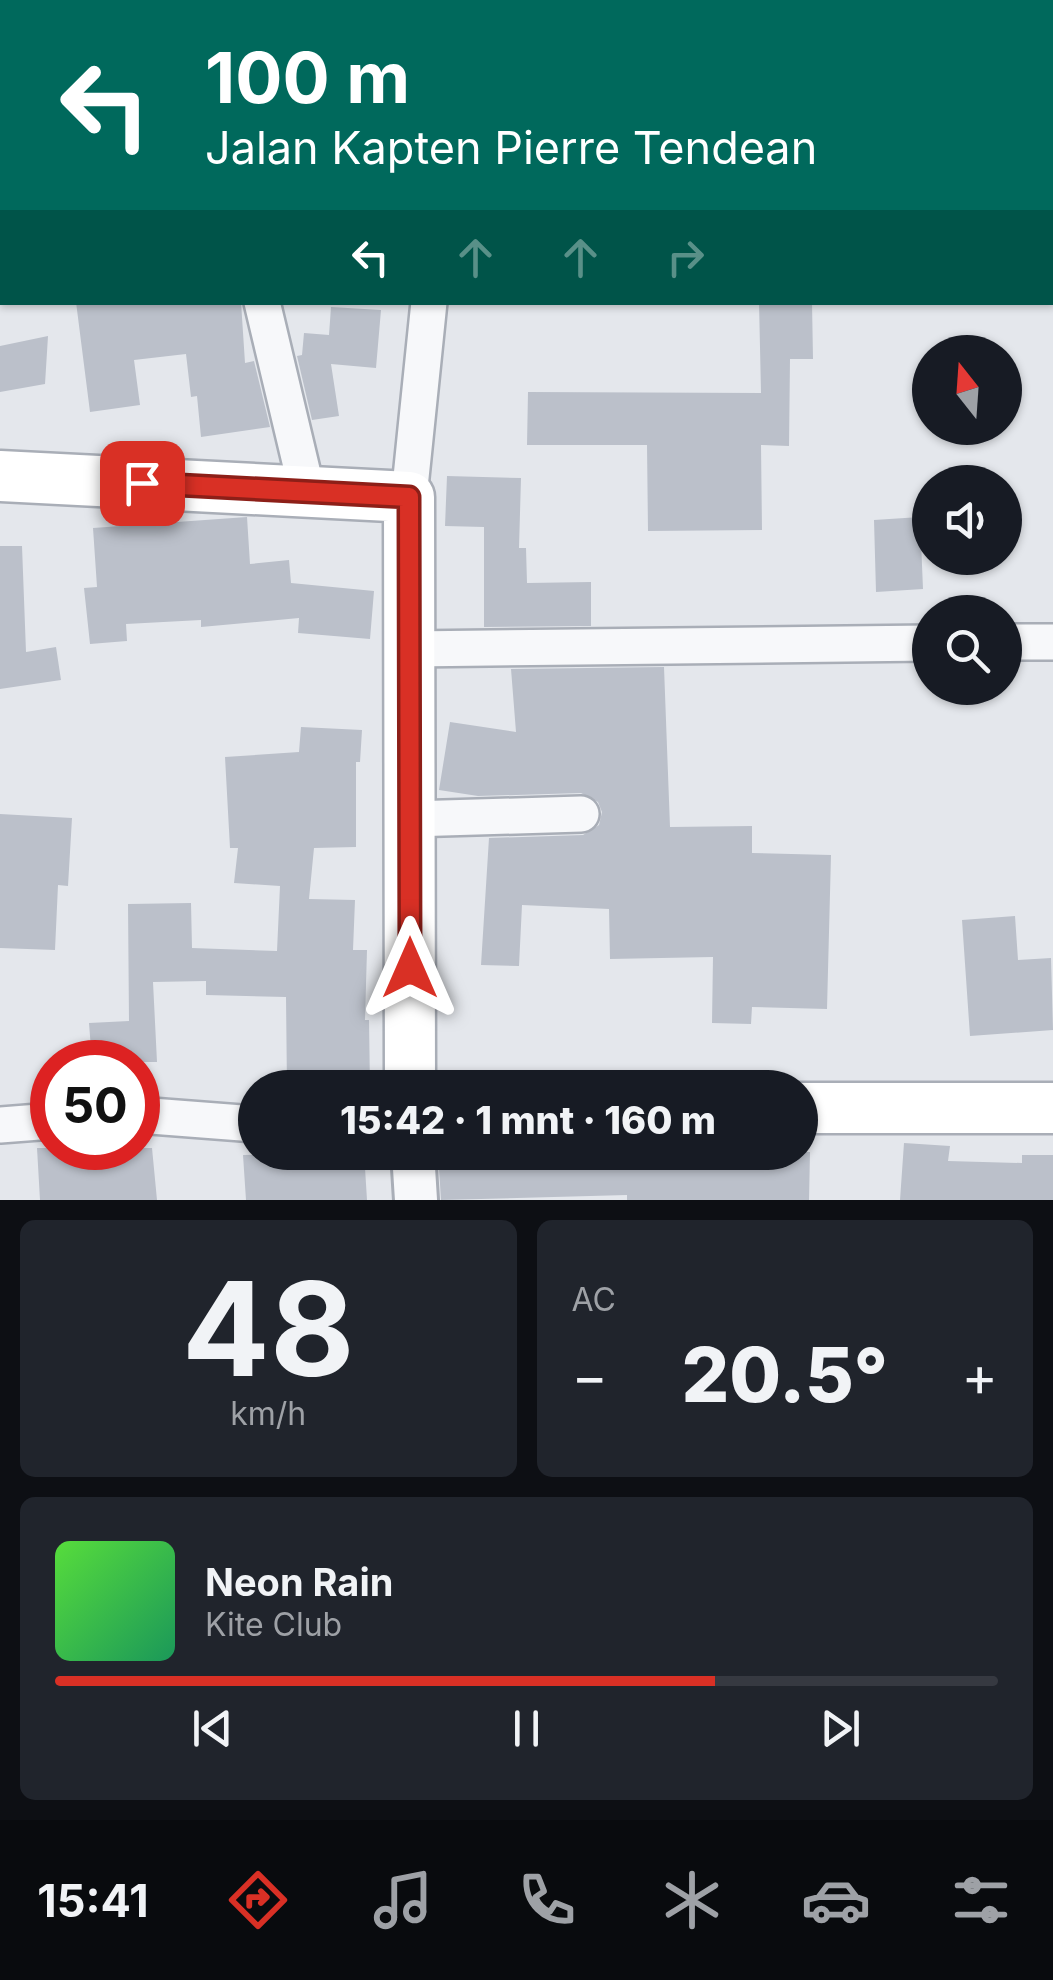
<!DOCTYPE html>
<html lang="id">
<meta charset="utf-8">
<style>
:root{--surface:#171b24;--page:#20242c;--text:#f1f3f6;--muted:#9ea1a6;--line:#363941;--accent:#d93025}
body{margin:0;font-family:Inter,sans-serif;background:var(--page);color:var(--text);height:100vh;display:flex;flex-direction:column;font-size:38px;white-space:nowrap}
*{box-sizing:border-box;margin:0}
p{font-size:32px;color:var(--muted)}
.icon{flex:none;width:55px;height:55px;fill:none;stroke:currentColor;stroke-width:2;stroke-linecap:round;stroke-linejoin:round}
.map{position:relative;height:1200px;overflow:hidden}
.sheet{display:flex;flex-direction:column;gap:20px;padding:20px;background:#0d0f14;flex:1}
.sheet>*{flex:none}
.guide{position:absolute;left:0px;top:0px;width:1055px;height:305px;box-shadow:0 2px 8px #0004;background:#00695c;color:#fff;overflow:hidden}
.needle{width:65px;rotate:343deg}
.controls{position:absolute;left:912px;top:335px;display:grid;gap:20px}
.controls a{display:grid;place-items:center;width:110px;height:110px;border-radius:50%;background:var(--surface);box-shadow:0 2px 8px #0004;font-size:50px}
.speed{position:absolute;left:30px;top:1040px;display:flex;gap:20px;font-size:50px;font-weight:700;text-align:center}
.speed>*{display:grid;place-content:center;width:130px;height:130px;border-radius:50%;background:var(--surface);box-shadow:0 2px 8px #0004;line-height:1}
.speed .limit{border:15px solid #d22;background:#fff;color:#111}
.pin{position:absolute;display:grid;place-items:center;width:85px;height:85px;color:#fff;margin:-42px;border-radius:20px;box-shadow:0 5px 15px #0006}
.me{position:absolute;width:110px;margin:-55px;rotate:0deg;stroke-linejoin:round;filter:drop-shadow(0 0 8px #0008)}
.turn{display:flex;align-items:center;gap:35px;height:210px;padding:0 40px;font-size:45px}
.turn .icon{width:130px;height:130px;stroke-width:2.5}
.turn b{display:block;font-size:70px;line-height:85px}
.lanes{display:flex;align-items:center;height:95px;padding:0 40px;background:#0003;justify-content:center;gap:50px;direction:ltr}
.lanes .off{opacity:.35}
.big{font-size:75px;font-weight:800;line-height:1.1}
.sheet .card{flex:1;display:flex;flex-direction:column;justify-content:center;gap:15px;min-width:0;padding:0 35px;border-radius:15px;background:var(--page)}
.sheet .dial{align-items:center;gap:0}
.dial b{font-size:130px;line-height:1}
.song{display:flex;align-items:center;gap:30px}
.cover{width:120px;height:120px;border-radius:15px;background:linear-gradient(135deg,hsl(110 70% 55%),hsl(150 70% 35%))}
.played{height:10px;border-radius:5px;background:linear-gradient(90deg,var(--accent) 70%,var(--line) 70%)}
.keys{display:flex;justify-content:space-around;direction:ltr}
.heat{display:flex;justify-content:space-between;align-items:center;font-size:55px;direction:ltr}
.sheet .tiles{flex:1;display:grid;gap:20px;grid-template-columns:1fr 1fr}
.card:last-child{grid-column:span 2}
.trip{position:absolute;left:238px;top:1070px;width:580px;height:100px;border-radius:50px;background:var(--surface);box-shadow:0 2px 8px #0004;font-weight:800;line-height:100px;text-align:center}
.menu{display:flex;height:160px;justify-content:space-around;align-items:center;background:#090b0e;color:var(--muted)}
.menu .icon{width:70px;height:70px}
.menu .current{color:var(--accent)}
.menu b{font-size:45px;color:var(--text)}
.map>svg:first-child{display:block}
.building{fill:#bbc0ca}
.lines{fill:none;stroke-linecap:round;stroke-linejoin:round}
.minor-casing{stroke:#a9aeb7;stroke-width:40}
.tertiary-casing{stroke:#a9aeb7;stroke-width:48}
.secondary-casing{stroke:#a9aeb7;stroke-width:55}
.minor{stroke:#f7f8fa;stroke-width:35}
.tertiary{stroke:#f7f8fa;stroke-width:42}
.secondary{stroke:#fff;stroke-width:50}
.route-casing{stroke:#8d1f18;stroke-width:25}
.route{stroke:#d93025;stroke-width:18}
</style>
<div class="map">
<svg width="1053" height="1200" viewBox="0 0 1053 1200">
<rect width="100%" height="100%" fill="#e4e7ec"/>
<path class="building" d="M76,302h165l4,61 9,-2 16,66 -69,10 -4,-41 -6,1 -5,-43 -52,6 6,45 -50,7z
M759,302h53l1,57h-23l-1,87 -28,-1 1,85 -114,1 -1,-86h-120l1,-53 233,1z
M331,307l50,3 -5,58 -45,-4 8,52 -27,4 -15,-64 5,-1 2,-22 25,2z
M48,336l-3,48 -45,8v-46z
M447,476l74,2 -2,70h7l1,35 64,-1v44l-107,1v-100l-39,-1z
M247,517l3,47 39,-4 2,23 83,8 -4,48 -72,-6 1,-15 -98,9v-7l-75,4 1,17 -37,3 -6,-56 13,-1 -4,-59z
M920,517l3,72 -47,3 -2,-72z
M0,546h22l4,106 30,-5 5,33 -61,9z
M664,667l6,160 82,-1v27l79,2 -4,154 -75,-2 -1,17 -39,-1 1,-66 -103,2 -1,-50 -87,-4 -3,61 -38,-1 8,-127 94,-3 16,-10 3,-13 -4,-10 -17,-9 -103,3 -39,-6 11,-68 66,10 -5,-63z
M301,727l61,3 -2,32h-4v85l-42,1 -5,51 46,1 -2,50h14l-2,70h4l1,68h-83l-1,-91 -80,-2v-14l-53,1 4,80h-65l-3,-39 40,-2 -1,-117 63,-1 1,45 85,3 3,-65 -46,-3 4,-35h-8l-5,-91 74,-5z
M0,814l72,4 -4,68 -10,-1 -3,65 -55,-2z
M1015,916l3,44 33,-2 2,72 -83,6 -8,-116z
M904,1143l46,3 -2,15 74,2v-8h31v45h-153z
M37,1148h115l5,52h-117z
M364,1152l3,48h-121l-3,-45z
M438,1152l122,3 1,11 130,-14h119l-1,48h-182v-5l-186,5z"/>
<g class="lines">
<g class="minor-casing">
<path id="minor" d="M192,0v2
M451,0v2
M262,302l45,189
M409,497l20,-195
M1005,642h48
M410,649l520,-6
M410,819l171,-5
M138,1115l117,9
M0,1125l52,-4"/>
</g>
<g class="tertiary-casing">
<path id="tertiary" d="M413,1152l3,48"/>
</g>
<g class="secondary-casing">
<path id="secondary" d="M0,476l409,21 1,591
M800,1108h253"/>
</g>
<use href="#minor" class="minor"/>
<use href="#tertiary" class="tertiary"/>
<use href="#secondary" class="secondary"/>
</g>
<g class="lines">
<g class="route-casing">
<path id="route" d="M142,483l267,14 1,471"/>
</g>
<use href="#route" class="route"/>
</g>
</svg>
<div class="controls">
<a><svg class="needle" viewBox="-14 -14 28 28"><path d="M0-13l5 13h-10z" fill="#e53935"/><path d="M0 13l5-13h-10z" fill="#9ea1a6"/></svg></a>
<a><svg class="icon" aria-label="sound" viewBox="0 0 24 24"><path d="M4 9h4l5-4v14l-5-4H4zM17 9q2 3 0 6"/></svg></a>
<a><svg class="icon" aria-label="search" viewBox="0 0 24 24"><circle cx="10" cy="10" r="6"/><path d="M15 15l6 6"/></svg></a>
</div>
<div class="speed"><div class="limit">50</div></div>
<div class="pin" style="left:142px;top:483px;background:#d93025"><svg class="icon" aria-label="arrive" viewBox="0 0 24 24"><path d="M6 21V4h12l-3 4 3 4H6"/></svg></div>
<svg class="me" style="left:410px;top:968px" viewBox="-20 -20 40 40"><path d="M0-17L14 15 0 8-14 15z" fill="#d93025" stroke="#fff" stroke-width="4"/></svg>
<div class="trip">15:42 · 1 mnt · 160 m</div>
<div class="guide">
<div class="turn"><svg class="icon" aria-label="left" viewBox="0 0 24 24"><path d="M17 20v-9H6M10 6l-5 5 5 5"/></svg><div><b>100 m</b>Jalan Kapten Pierre Tendean</div></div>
<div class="lanes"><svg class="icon" aria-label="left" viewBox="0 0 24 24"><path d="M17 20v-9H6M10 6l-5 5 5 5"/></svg><svg class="icon off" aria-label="ahead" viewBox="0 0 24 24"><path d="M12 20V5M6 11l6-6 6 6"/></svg><svg class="icon off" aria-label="ahead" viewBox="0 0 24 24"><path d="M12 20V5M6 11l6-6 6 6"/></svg><svg class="icon off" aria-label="right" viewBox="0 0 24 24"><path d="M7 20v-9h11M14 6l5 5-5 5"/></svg></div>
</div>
</div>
<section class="sheet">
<div class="tiles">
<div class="card dial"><b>48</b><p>km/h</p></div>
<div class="card"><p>AC</p>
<div class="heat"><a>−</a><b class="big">20.5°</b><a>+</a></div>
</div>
<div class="card">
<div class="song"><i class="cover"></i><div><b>Neon Rain</b><p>Kite Club</p></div></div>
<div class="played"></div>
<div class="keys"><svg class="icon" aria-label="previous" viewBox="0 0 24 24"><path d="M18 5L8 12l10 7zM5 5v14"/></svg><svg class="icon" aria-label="pause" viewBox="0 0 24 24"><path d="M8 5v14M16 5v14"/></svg><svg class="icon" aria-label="next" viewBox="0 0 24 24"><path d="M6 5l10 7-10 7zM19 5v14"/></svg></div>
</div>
</div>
</section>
<nav class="menu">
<b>15:41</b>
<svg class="icon current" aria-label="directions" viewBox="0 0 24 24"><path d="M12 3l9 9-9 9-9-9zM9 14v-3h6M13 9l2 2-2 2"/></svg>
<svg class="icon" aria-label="music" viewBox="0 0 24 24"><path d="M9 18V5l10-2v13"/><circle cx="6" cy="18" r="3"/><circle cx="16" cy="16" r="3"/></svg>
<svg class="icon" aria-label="phone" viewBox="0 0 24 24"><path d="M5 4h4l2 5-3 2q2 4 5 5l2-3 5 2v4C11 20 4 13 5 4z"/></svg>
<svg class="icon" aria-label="climate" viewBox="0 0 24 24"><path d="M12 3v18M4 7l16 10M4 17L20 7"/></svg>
<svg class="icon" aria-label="car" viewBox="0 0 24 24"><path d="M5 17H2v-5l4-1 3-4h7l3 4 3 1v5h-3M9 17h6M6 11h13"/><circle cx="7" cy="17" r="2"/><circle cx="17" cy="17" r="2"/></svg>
<svg class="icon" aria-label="filters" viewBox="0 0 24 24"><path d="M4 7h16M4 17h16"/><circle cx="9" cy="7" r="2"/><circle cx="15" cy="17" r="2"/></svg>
</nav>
